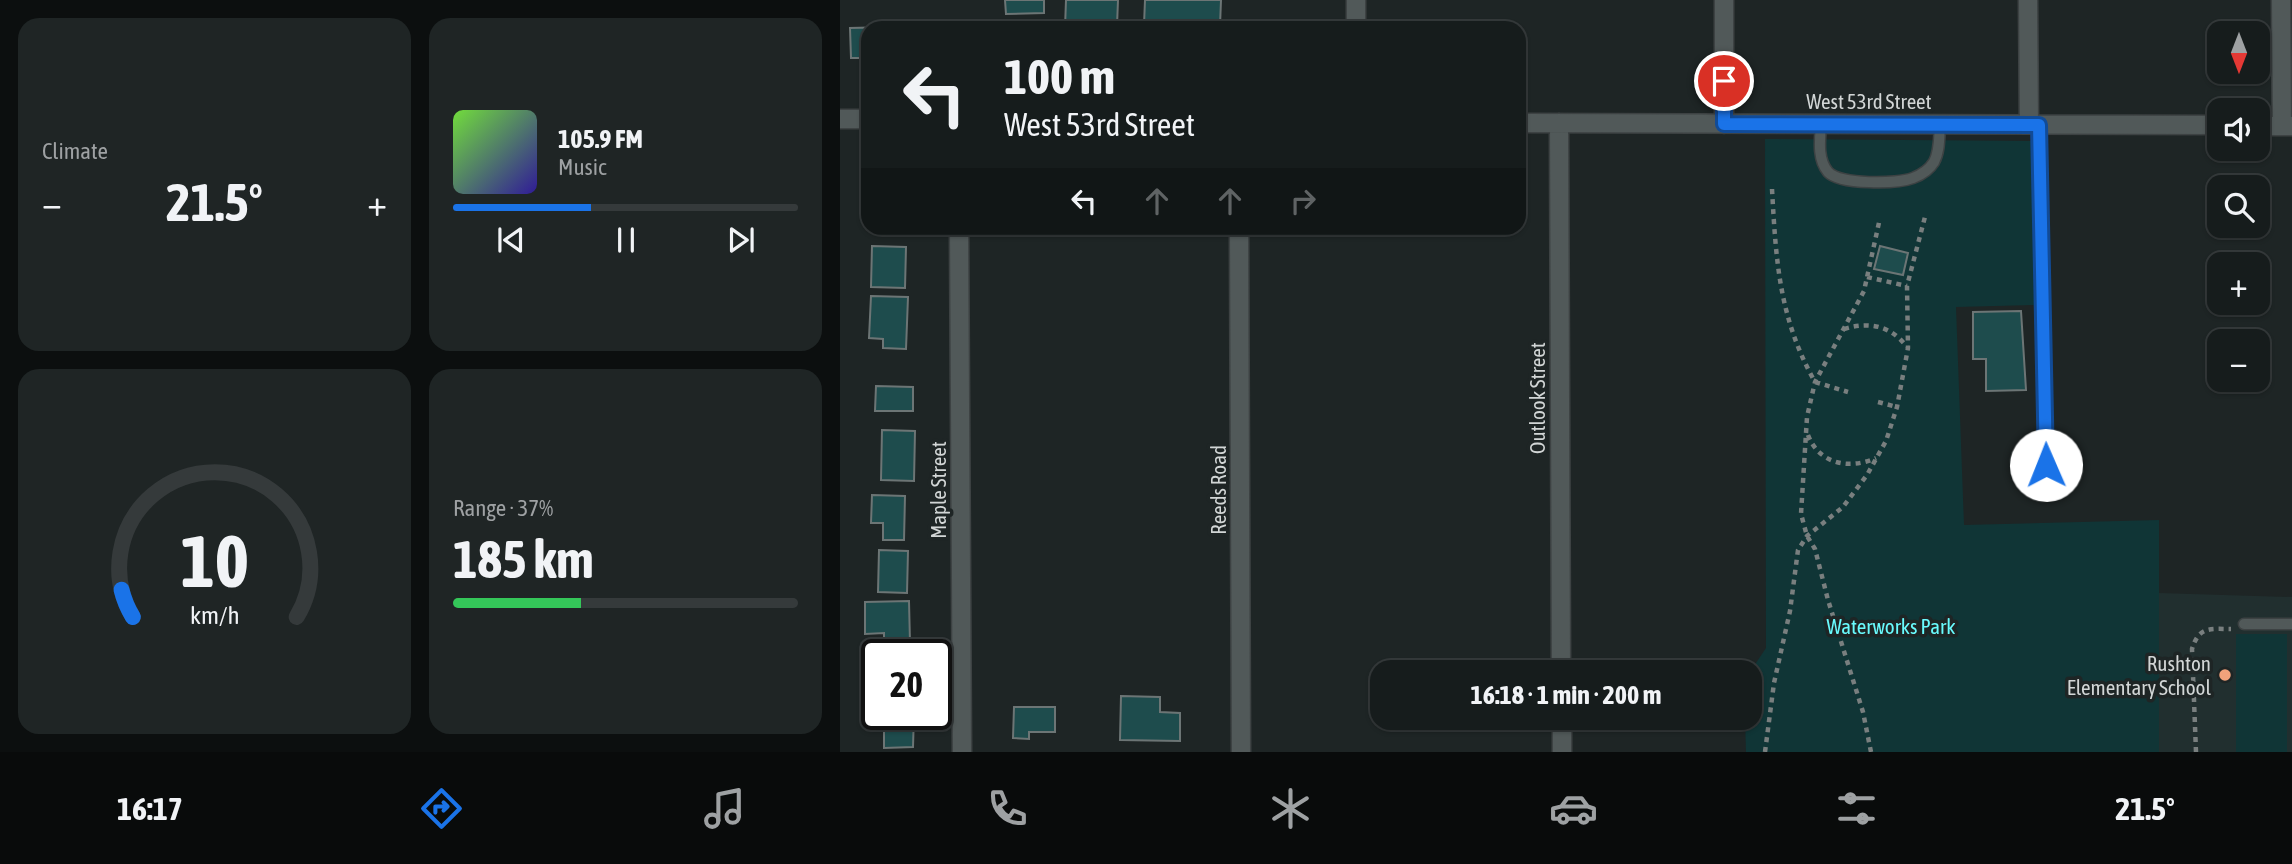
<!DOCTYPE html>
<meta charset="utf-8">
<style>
:root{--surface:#161c1c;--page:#1f2525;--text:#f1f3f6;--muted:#9ea1a3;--line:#353a3b;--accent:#1a73e8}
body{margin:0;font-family:"Asap Condensed",sans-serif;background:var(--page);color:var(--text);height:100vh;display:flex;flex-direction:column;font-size:26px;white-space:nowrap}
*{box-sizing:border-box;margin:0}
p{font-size:23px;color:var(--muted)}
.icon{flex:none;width:38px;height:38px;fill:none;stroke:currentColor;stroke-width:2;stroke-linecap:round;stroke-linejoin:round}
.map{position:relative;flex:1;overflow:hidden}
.drawer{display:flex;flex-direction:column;gap:18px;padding:18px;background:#0c0f0f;width:840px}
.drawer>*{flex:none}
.top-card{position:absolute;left:21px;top:21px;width:665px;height:214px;border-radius:21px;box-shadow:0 2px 5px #0004,0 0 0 2px var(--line);background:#161c1c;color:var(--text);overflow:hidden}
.needle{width:46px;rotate:180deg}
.fabs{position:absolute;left:1367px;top:21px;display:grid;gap:14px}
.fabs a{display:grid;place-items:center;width:63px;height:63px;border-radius:14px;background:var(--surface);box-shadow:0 2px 5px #0004,0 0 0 2px var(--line);font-size:35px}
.speed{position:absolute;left:21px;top:639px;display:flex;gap:14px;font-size:35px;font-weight:700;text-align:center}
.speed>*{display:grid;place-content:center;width:91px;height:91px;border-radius:50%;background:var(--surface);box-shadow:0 2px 5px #0004,0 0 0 2px var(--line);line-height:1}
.speed .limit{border:4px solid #111;border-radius:10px;background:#fff;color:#111}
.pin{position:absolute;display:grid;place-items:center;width:60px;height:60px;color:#fff;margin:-30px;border:4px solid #fff;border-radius:50%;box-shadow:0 2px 7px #0007}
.me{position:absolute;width:77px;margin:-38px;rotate:359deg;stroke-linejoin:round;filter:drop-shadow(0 0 5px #0008)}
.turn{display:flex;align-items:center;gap:24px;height:147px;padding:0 28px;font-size:32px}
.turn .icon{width:91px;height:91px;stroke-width:2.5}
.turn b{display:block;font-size:49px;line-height:60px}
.lanes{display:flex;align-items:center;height:66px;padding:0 28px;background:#0003;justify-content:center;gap:35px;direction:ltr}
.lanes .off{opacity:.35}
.big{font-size:52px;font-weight:700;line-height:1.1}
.drawer .tile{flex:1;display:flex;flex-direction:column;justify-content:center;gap:10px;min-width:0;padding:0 24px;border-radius:21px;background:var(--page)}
.drawer .dial{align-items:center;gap:0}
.dial svg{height:182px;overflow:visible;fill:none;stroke:var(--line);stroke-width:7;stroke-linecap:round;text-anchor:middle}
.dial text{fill:var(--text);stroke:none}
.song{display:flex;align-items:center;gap:21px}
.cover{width:84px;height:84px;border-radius:10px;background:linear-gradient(135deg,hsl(100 70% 55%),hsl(250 70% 35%))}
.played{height:7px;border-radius:4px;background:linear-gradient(90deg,var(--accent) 40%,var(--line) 40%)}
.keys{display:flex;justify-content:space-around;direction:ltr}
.heat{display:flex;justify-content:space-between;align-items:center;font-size:38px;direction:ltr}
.charge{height:10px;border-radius:5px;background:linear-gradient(90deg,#34c759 37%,var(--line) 0)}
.drawer .tiles{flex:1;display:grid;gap:18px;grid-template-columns:repeat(2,1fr)}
.trip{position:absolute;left:530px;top:660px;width:392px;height:70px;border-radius:21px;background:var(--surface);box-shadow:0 2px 5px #0004,0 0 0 2px var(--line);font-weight:700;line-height:70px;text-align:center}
.tab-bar{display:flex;height:112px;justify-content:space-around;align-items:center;background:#090b0b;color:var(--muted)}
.tab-bar .icon{width:49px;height:49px}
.tab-bar .on{color:var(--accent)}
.tab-bar b{font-size:32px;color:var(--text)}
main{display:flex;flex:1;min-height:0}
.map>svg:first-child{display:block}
.built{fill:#212f2f}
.green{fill:#103536}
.building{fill:#1e4c4d;stroke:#6c7575;stroke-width:2}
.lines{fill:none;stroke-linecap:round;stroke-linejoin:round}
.lane-casing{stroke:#3d4243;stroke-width:13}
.street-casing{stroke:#3d4243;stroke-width:21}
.path{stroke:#797f7f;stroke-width:4.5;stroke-dasharray:5 5;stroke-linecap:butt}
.lane{stroke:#515959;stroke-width:10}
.street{stroke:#515959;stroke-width:18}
.route-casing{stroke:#114b97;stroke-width:18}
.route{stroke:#1a73e8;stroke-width:12}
.poi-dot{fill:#f1a27b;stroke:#1e2525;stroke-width:2.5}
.labels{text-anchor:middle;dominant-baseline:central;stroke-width:7;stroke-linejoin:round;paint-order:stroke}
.street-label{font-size:21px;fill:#d2d6d6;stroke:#1e2525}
.park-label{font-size:21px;fill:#69fbfe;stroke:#1e2525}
.poi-label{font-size:21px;fill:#d2d6d6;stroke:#1e2525;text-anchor:end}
</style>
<main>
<section class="drawer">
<div class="tiles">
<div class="tile"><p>Climate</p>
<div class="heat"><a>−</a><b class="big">21.5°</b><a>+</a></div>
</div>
<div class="tile">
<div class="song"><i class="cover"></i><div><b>105.9 FM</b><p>Music</p></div></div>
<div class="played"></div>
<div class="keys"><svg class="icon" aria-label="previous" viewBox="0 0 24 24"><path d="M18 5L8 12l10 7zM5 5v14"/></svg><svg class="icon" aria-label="pause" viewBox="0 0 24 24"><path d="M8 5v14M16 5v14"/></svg><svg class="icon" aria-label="next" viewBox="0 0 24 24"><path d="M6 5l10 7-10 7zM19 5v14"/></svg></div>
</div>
<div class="tile dial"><svg viewBox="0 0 100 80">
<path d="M14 69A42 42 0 1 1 86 69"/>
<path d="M14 69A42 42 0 0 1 9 57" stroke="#1a73e8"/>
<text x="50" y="56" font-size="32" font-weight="700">10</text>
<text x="50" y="72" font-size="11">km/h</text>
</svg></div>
<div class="tile"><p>Range · 37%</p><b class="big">185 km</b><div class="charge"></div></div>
</div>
</section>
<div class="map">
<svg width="1452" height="752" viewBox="0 0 1452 752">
<rect width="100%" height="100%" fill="#1e2525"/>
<path class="built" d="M1319,593l133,4v155h-133z"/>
<path class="green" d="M925,139l266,2 3,164 -78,2 8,218 195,-5v232h-413l-1,-34h5v-46l16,-24z
M1396,634h51v118h-51z"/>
<path class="building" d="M165,0h39v13l-38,1z
M226,0h52l-1,26 -33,-1v3h-19z
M305,0h76l-1,26 -76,-1z
M108,24v4h-38v-3z
M52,27l-24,1v30h-17l-1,-30z
M32,246l34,1 -1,41 -34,-1z
M1040,246l28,7 -5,22 -29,-6z
M31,296l37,1 -2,52 -23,-1v-9l-14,-1z
M1181,311l5,79 -40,1v-32h-13v-47z
M36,386l37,1v24h-38z
M42,430l33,1 -1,50 -33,-1z
M32,495l33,1 -1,44h-21v-17h-12z
M39,550l29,1 -1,42 -29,-1z
M69,601l1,42h-26v-10l-19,1v-32z
M70,652v2h-33v30h-2l-2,-31z
M281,696l39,1v15l20,1v28l-60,-1z
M174,707h41v25h-26v7l-16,-1z
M44,714h30l-1,33 -29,1z"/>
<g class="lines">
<g class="lane-casing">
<path id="lane" d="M981,124c-1,15 -4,35 7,48 12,13 69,12 85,6 8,-3 16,-8 21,-16 6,-11 5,-25 6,-38
M1199,125l7,340
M1404,624h48"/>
</g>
<g class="street-casing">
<path id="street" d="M516,0v28
M884,0v124
M1188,0l1,124
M1441,0l1,126
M0,119h28
M679,123l700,2
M719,123l2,549
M1418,126h34
M119,228l3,524
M399,228l2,524
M722,718v34"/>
</g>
<path class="path" d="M932,189c4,72 7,129 43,193l33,10
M1027,277l40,9
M1004,329c26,-8 47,-3 63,18
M1038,402l19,5
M968,435c11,29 41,35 68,23
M925,752l9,-69 16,-72 8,-61 9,-14 36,-29 24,-32 19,-34 11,-34 11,-59 -1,-62 19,-73
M1031,752l-8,-40 -35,-112 -13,-51 -8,-13 -6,-22 6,-97 8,-35 49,-91 16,-73
M1356,752l-4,-103c7,-23 18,-20 39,-20"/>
<use href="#lane" class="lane"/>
<use href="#street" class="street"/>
</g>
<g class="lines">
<g class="route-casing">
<path id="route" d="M884,81v43l315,1 7,340"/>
</g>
<use href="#route" class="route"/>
</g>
<circle class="poi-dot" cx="1385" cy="675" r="7"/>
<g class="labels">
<g class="street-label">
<text x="1029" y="101">West 53rd Street</text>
<text transform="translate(697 398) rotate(-90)">Outlook Street</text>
<text transform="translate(98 490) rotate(-90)">Maple Street</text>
<text transform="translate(378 490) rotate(-90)">Reeds Road</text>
</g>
<g class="park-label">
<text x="1051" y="626">Waterworks Park</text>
</g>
<g class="poi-label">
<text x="1371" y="663">Rushton<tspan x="1371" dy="24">Elementary School</tspan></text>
</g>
</g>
</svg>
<div class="fabs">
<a><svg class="needle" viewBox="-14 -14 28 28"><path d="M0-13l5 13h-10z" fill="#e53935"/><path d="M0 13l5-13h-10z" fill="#9ea1a3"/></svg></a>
<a><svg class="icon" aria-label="sound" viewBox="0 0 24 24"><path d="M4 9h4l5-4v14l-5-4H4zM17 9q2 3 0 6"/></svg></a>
<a><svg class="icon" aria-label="search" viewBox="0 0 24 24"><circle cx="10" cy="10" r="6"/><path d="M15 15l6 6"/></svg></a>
<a>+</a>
<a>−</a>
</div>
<div class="speed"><div class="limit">20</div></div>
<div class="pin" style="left:884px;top:81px;background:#d93025"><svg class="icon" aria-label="arrive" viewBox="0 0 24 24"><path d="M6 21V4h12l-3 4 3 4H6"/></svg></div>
<svg class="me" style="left:1206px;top:465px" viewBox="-20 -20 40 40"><circle r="19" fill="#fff"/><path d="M0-13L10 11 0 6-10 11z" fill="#1a73e8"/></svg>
<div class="trip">16:18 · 1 min · 200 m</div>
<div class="top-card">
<div class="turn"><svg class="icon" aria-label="left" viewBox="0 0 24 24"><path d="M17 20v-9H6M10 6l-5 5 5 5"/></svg><div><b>100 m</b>West 53rd Street</div></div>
<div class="lanes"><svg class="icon" aria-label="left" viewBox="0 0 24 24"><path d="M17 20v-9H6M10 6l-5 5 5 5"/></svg><svg class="icon off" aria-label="ahead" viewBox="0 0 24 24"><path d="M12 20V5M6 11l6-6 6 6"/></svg><svg class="icon off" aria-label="ahead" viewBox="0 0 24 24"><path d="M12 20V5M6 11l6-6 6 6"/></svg><svg class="icon off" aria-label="right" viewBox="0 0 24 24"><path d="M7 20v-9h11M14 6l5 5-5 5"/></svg></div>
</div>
</div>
</main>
<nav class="tab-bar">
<b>16:17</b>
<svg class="icon on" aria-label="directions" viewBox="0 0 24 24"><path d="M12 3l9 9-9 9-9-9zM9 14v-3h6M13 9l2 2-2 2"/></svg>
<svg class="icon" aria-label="music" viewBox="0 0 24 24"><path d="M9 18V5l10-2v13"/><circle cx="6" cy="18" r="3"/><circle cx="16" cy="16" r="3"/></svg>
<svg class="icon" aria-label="phone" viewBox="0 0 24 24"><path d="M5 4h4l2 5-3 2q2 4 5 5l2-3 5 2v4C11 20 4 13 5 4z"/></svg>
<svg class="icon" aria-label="climate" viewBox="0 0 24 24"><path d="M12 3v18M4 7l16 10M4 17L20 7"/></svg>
<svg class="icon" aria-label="car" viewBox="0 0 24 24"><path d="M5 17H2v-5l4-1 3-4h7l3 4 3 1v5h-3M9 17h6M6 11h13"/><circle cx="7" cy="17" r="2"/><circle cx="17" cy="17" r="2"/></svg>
<svg class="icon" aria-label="filters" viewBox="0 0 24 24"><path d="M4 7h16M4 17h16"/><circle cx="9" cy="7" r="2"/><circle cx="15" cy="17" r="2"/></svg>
<b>21.5°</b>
</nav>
